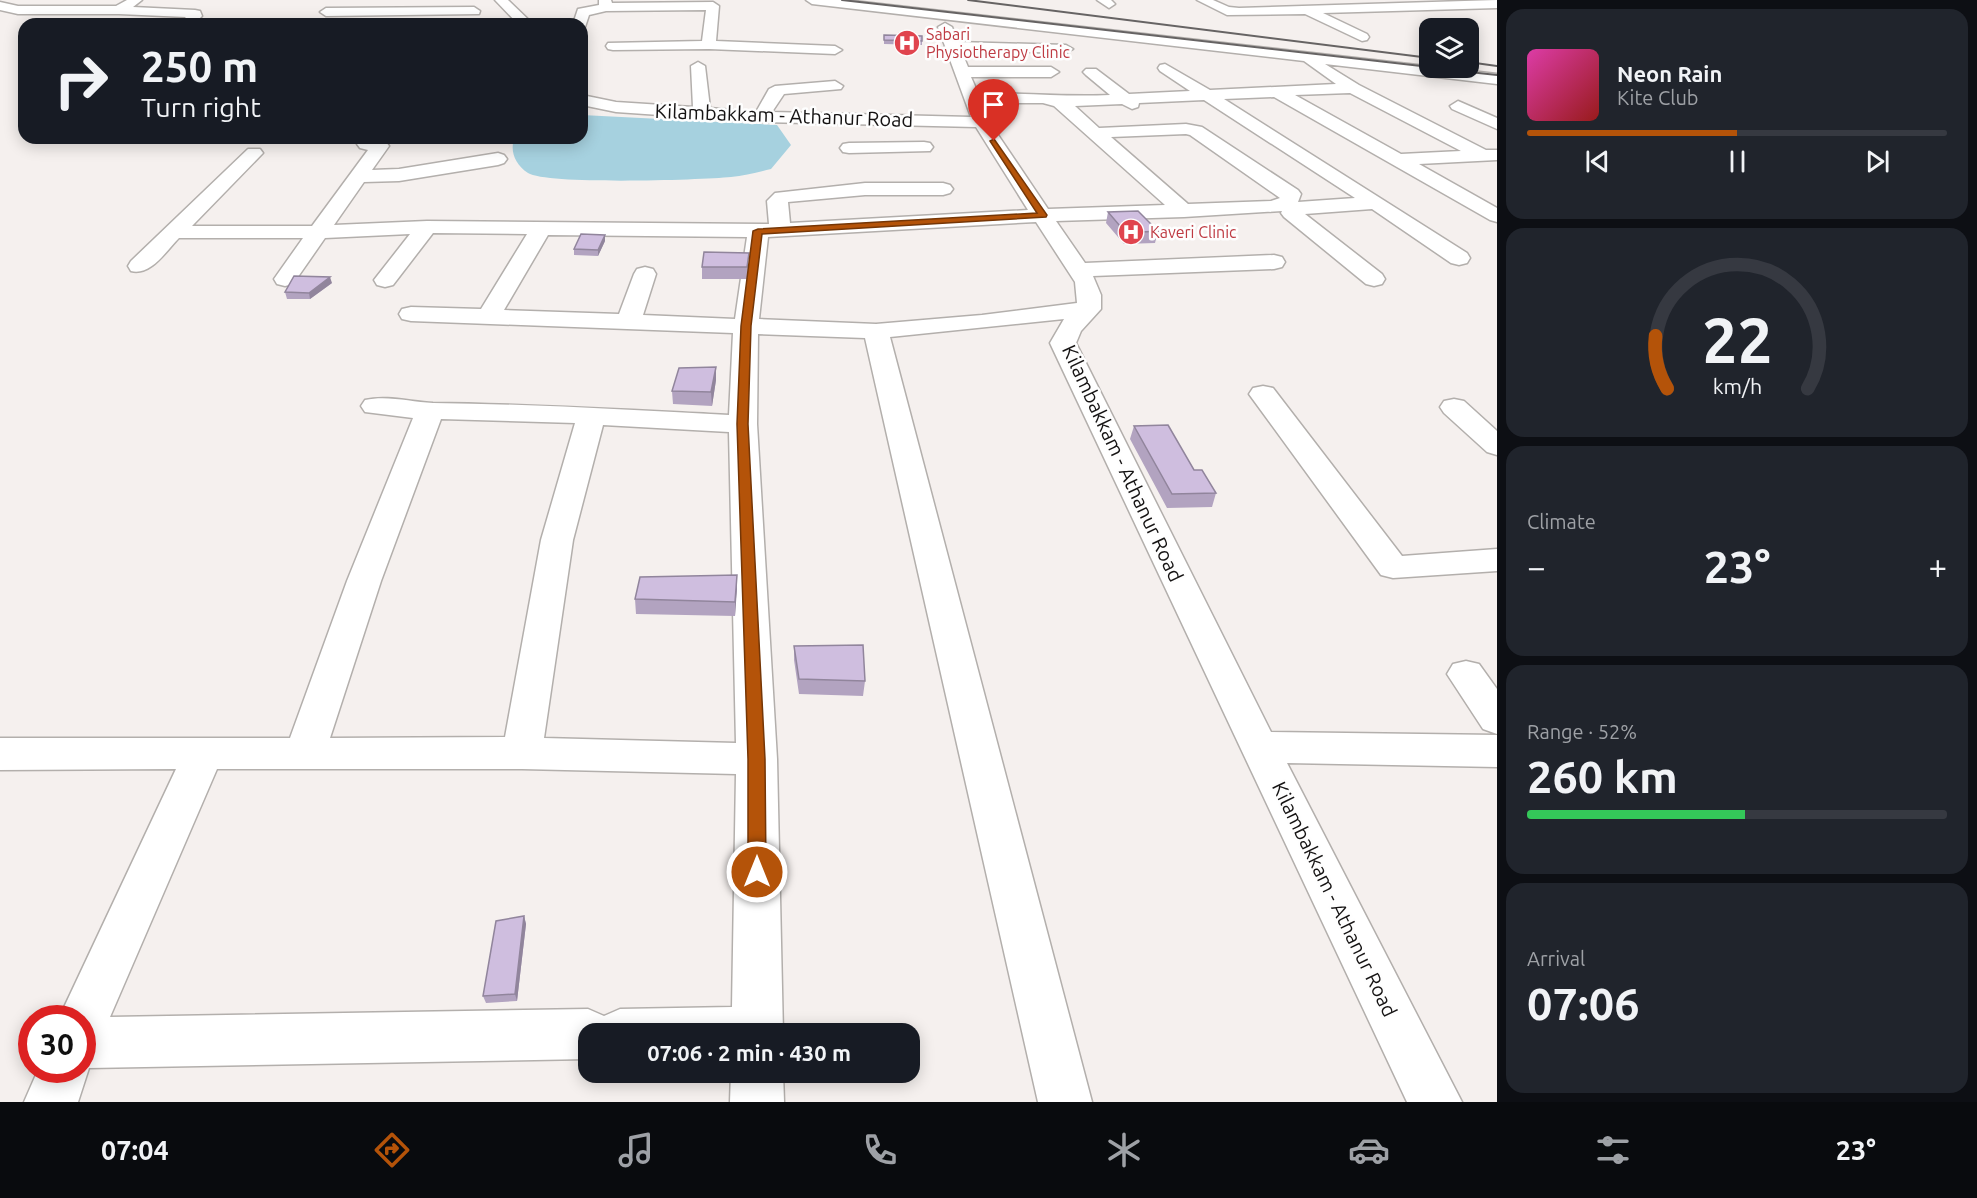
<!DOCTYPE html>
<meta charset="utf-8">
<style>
:root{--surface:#171b24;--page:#20242c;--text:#f1f3f6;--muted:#9ea1a6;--line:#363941;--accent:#b45309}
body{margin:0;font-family:Ubuntu,sans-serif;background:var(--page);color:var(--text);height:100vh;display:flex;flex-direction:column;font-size:22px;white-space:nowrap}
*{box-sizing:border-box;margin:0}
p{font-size:20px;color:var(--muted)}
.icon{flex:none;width:33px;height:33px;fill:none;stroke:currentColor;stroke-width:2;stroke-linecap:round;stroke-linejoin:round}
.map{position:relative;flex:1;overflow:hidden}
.drawer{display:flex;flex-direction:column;gap:9px;padding:9px;background:#0d0f14;width:480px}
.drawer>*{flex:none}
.guide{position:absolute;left:18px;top:18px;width:570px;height:126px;border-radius:18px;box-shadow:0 3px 15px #0003;background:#171b24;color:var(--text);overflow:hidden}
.tools{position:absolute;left:1419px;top:18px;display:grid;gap:12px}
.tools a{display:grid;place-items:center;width:60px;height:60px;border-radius:12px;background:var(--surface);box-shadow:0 3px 15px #0003;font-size:30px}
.speed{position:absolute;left:18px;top:1005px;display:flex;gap:12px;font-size:30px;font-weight:700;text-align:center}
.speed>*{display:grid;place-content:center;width:78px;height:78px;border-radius:50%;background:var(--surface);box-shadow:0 3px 15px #0003;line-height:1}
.speed .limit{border:9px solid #d22;background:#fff;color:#111}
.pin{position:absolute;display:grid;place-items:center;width:51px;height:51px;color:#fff;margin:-62px -26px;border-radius:50% 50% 50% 0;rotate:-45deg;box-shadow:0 0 6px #0007}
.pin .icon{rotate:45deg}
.me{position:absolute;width:66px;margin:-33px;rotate:0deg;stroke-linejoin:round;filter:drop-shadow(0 0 4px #0008)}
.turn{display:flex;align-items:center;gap:21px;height:126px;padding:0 24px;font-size:27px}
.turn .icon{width:78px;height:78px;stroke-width:2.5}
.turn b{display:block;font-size:42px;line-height:51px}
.big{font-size:45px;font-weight:600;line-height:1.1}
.drawer .widget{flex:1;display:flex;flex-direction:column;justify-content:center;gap:9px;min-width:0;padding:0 21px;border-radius:18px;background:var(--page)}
.drawer .dial{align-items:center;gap:0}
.dial svg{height:156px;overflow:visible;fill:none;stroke:var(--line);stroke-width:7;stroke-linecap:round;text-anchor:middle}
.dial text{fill:var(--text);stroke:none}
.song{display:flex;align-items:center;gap:18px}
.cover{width:72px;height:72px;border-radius:9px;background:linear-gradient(135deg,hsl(320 70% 55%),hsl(0 70% 35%))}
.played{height:6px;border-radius:3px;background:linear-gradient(90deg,var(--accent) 50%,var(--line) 50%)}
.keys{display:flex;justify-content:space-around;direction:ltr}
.heat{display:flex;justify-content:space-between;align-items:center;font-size:33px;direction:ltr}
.charge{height:9px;border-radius:4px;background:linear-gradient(90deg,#34c759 52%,var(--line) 0)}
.trip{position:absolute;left:578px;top:1023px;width:342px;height:60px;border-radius:18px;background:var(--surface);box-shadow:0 3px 15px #0003;font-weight:600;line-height:60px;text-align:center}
.tabs{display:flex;height:96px;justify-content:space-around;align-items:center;background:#090b0e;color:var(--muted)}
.tabs .icon{width:42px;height:42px}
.tabs .current{color:var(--accent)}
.tabs b{font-size:27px;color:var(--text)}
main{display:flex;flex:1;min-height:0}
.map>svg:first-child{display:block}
.water{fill:#a6d1df}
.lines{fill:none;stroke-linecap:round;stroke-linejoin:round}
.minor-casing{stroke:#b3afac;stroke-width:3}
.minor{fill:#fff;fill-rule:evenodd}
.rail{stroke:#666363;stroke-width:2}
.wall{fill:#b2a3c0}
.shaded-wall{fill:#91859c}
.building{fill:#cfbedf;stroke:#91859c;stroke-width:1.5}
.route{fill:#b45309;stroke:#753606;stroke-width:1.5}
.labels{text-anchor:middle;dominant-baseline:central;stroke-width:5;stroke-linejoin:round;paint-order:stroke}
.far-health-label{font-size:16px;fill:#be3a42;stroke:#fefefe;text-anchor:start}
.street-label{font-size:20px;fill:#151313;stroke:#fefefe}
</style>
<main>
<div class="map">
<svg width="1497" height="1102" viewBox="0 0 1497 1102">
<rect width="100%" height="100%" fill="#f5f0ee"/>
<path class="water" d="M582,115l195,10 14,20 -20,24c-13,3 -27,7 -40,8 -30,3 -184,8 -203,-4 -13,-9 -18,-21 -14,-35h68z"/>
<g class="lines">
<g class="minor-casing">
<path id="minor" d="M127,0h15l-9,7 62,3 5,1 2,5 -8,8h-16l8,-7 -67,-3h-101l-18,-4v-8l18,4h98z
M495,0h13l25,24h-15z
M599,0h12l1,3 101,-1 6,4 -3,35 119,5 7,4 -7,4 -126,-5 -96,1 -5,-1 -2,-3 2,-3 94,-2 4,-31 -100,1 -17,4 -4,12h-3v-3h-9l5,-15 21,-4z
M806,0h39l652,74v10l-172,-20 34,21 127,65h11v10l-78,4 78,44v14l-7,-2 -216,-123 -50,2 243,154 3,5 -3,5 -8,2 -8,-2 -79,-54 -67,5 77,60 3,5 -3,5 -8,2 -8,-2 -82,-67 -3,-4 1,-2 -98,6 -128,4 29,42 189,-8 8,2 3,5 -3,5 -8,2 -181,7 8,19v14l-20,22 -5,12 195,389 226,3v32l-210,-4 175,339h-55l-357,-759 14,-24 -174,18 202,765h-54l-173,-764 -107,-4 -1,90 20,335 6,275h-195v25l-499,9 -11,34h-54l14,-32h44v-52h-23l117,-249 -176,1v-32h290l57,-157 66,-163 -48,-6 -4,-6 4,-6c22,-5 46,2 68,3 99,1 198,7 296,12l4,-82 -322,-12 -9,-2 -3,-5 3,-5 9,-2 70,2 46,-75 -94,-1 -40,52 -8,2 -8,-2 -3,-5 36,-46 -85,4 -32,46 -8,2 -8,-2 -3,-5 29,-41h-124c-13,13 -28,38 -48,33l-3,-5 3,-5 117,-112h12l3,4 -71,73h120l56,-76 -8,-2 -3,-4 2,-6h18l-1,2 10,2 3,4 -17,24 27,-1 99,-16 6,2 3,4 -3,4 -6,2 -99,16 -35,1 -30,43 93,-4 342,3 -2,-23 8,-8 90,-10h78l7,2 3,4 -3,4 -7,2h-78l-77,7 2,21 238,-13 -52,-83 -215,-5 -145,-10 -34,-7v-10l34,7 77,5 -2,-41 7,-4 7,4 5,42 46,4 13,-23 6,-3 60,-5 8,5 -2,3 -57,5 -12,18 199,5 -33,-90 7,-4 7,4 6,15 108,3 7,4 -7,4 -105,-3 7,17h83l8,5 -8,5h-80l7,16c45,0 88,4 132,2l-24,-20 -3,-3 3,-3h10l33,25 61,-3 -30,-20 -2,-3 2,-3 5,-1 45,26 126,-6 -32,-23 -492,-57zM1350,93l111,58 -60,3 -106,-59zM1204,100l151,98 -57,4 3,-8 -3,-4 -96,-63 -16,-3 -87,4 -24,-22 47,-2 10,5 6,-2 1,-4zM982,103h61l11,3 111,99 -117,4 -60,-89zM1186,134l4,1 90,63 -9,3 -83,3 -77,-67zM1036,222l39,60 2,21 -95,12 -106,9 -117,-5 9,-82zM548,235l199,2 -12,82 -92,-4 13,-41 -3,-5 -8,-2 -8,2 -3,5 -15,40 -115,-4zM441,419l134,4 -34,117 -36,197 -175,1 51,-157zM603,425l126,7 7,311 -192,-5 29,-198zM217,769h305l214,5 -4,233 -112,2 -16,7 -16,-7 -478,8z
M1097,0h14l4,4 -6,4z
M1197,0h16l16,7 10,1 258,-8v8l-174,5 44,21 2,3 -2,3 -5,1 -57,-27 -78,1z
M474,7l6,4 -1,3 -153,2 -6,-4 6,-4z
M1458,101l39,17v11l-45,-20 -2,-3z
M924,142l6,1 3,4 -3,4 -81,2 -6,-1 -3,-4 3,-4 6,-1z
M1263,386l10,2 129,168 95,-7v22l-104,7 -12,-3 -132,-181 4,-6z
M1454,399l10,2 33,30v24l-10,-3 -43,-39 -4,-6 4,-6z
M1466,661l13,3 18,25v45l-14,-5 -36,-55 6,-10z
M731,1072h52l1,30h-54z"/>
</g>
<use href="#minor" class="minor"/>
<path class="rail" d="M842,0l588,67
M968,0l462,58
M1468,62l29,4
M1432,68l65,7"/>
</g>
<path class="wall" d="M884,35l38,6v4l-38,-1z
M1108,212l50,19 -3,12 -31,1 -18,-21z
M605,241l-7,15 -24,-1v-6z
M749,265l-2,14h-45v-12z
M332,283l-22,16h-23l-2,-7z
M716,367v13l-4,26 -39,-2 -1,-13z
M1134,426l60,44 22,23 -4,14 -45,1 -37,-69z
M737,575l-2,41 -99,-2 -1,-15z
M794,646l71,35 -2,15 -64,-2 -5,-34z
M524,916l2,8 -9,77 -31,2 -3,-7z"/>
<path class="shaded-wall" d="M605,235v6l-7,15v-6z
M330,277l2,6 -22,16 -1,-6z
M716,367v13l-4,26 -1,-14z
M737,575v14l-2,27v-14z
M524,916l2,8 -9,77 -2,-7z"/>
<path class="building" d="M884,35l38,1v5l-38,-1z
M1138,211l20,20 -32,2 -18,-21z
M581,234l24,1 -7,15 -24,-1z
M704,252l45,1 -2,14h-45z
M294,276l36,1 -21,16 -24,-1z
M716,367l-5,25 -39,-1 7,-23z
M1168,425l26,45h8l14,23 -44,1 -38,-68z
M737,575l-2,27 -100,-3 5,-22z
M863,645l2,36 -66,-2 -5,-33z
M524,916l-9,78 -32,2 13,-75z"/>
<path class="route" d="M994,139l53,76 -1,2 -284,17 -11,92 -3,98 17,335 1,113 -3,6 -6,2 -7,-2 -2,-6v-113l-11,-335 4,-98 12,-95 5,-2 279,-16 -47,-72z"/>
<defs>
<g id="hospital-disc" transform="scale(1.35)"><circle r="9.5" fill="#e0444e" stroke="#fefefe"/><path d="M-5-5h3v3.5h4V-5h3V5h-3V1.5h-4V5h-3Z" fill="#fff"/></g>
</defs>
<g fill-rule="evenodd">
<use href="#hospital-disc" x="907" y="43"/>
<use href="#hospital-disc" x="1131" y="232"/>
</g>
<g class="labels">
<g class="far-health-label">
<text x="926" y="34">Sabari<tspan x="926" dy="18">Physiotherapy Clinic</tspan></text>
<text x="1150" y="232">Kaveri Clinic</text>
</g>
<g class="street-label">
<text transform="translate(784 115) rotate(2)">Kilambakkam - Athanur Road</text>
<text transform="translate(1123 463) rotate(65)">Kilambakkam - Athanur Road</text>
<text transform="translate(1335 899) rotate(64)">Kilambakkam - Athanur Road</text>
</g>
</g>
</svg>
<div class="tools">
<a><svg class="icon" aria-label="layers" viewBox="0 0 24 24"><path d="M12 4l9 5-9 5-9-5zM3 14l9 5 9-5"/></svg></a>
</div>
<div class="speed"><div class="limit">30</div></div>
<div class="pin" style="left:994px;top:141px;background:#d93025"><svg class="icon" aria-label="arrive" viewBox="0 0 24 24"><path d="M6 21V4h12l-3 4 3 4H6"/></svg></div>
<svg class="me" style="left:757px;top:872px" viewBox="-20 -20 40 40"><circle r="17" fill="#b45309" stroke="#fff" stroke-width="3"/><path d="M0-11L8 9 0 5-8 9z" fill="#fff"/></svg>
<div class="trip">07:06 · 2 min · 430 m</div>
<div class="guide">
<div class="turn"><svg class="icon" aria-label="right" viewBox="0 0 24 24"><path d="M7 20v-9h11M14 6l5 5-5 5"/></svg><div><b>250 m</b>Turn right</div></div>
</div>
</div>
<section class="drawer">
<div class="widget">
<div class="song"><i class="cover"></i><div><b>Neon Rain</b><p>Kite Club</p></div></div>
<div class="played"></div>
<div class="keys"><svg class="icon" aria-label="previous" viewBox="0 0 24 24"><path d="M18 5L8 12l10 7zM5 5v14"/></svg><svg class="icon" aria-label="pause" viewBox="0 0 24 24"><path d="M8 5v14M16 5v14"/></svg><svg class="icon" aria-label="next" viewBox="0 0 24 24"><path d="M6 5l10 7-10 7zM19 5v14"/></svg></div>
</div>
<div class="widget dial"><svg viewBox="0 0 100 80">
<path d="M14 69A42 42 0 1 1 86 69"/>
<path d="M14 69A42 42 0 0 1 8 42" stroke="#b45309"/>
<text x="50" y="56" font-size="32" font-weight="700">22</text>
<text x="50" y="72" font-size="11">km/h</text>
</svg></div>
<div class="widget"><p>Climate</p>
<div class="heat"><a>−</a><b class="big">23°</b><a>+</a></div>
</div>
<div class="widget"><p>Range · 52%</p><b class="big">260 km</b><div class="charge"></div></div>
<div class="widget"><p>Arrival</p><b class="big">07:06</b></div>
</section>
</main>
<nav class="tabs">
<b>07:04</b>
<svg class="icon current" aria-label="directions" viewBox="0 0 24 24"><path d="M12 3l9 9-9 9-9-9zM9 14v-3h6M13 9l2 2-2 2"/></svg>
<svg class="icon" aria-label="music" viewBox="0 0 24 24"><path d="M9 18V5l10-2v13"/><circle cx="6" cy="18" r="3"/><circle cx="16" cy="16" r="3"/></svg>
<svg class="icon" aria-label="phone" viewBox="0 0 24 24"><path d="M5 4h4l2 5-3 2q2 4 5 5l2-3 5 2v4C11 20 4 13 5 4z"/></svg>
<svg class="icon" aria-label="climate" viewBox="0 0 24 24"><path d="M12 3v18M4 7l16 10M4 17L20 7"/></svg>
<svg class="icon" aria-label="car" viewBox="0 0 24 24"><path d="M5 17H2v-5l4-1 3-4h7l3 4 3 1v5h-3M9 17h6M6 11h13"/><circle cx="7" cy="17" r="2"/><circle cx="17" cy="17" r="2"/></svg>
<svg class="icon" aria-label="filters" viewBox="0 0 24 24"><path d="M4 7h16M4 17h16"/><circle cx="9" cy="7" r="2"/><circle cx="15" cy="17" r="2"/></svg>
<b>23°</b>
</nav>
